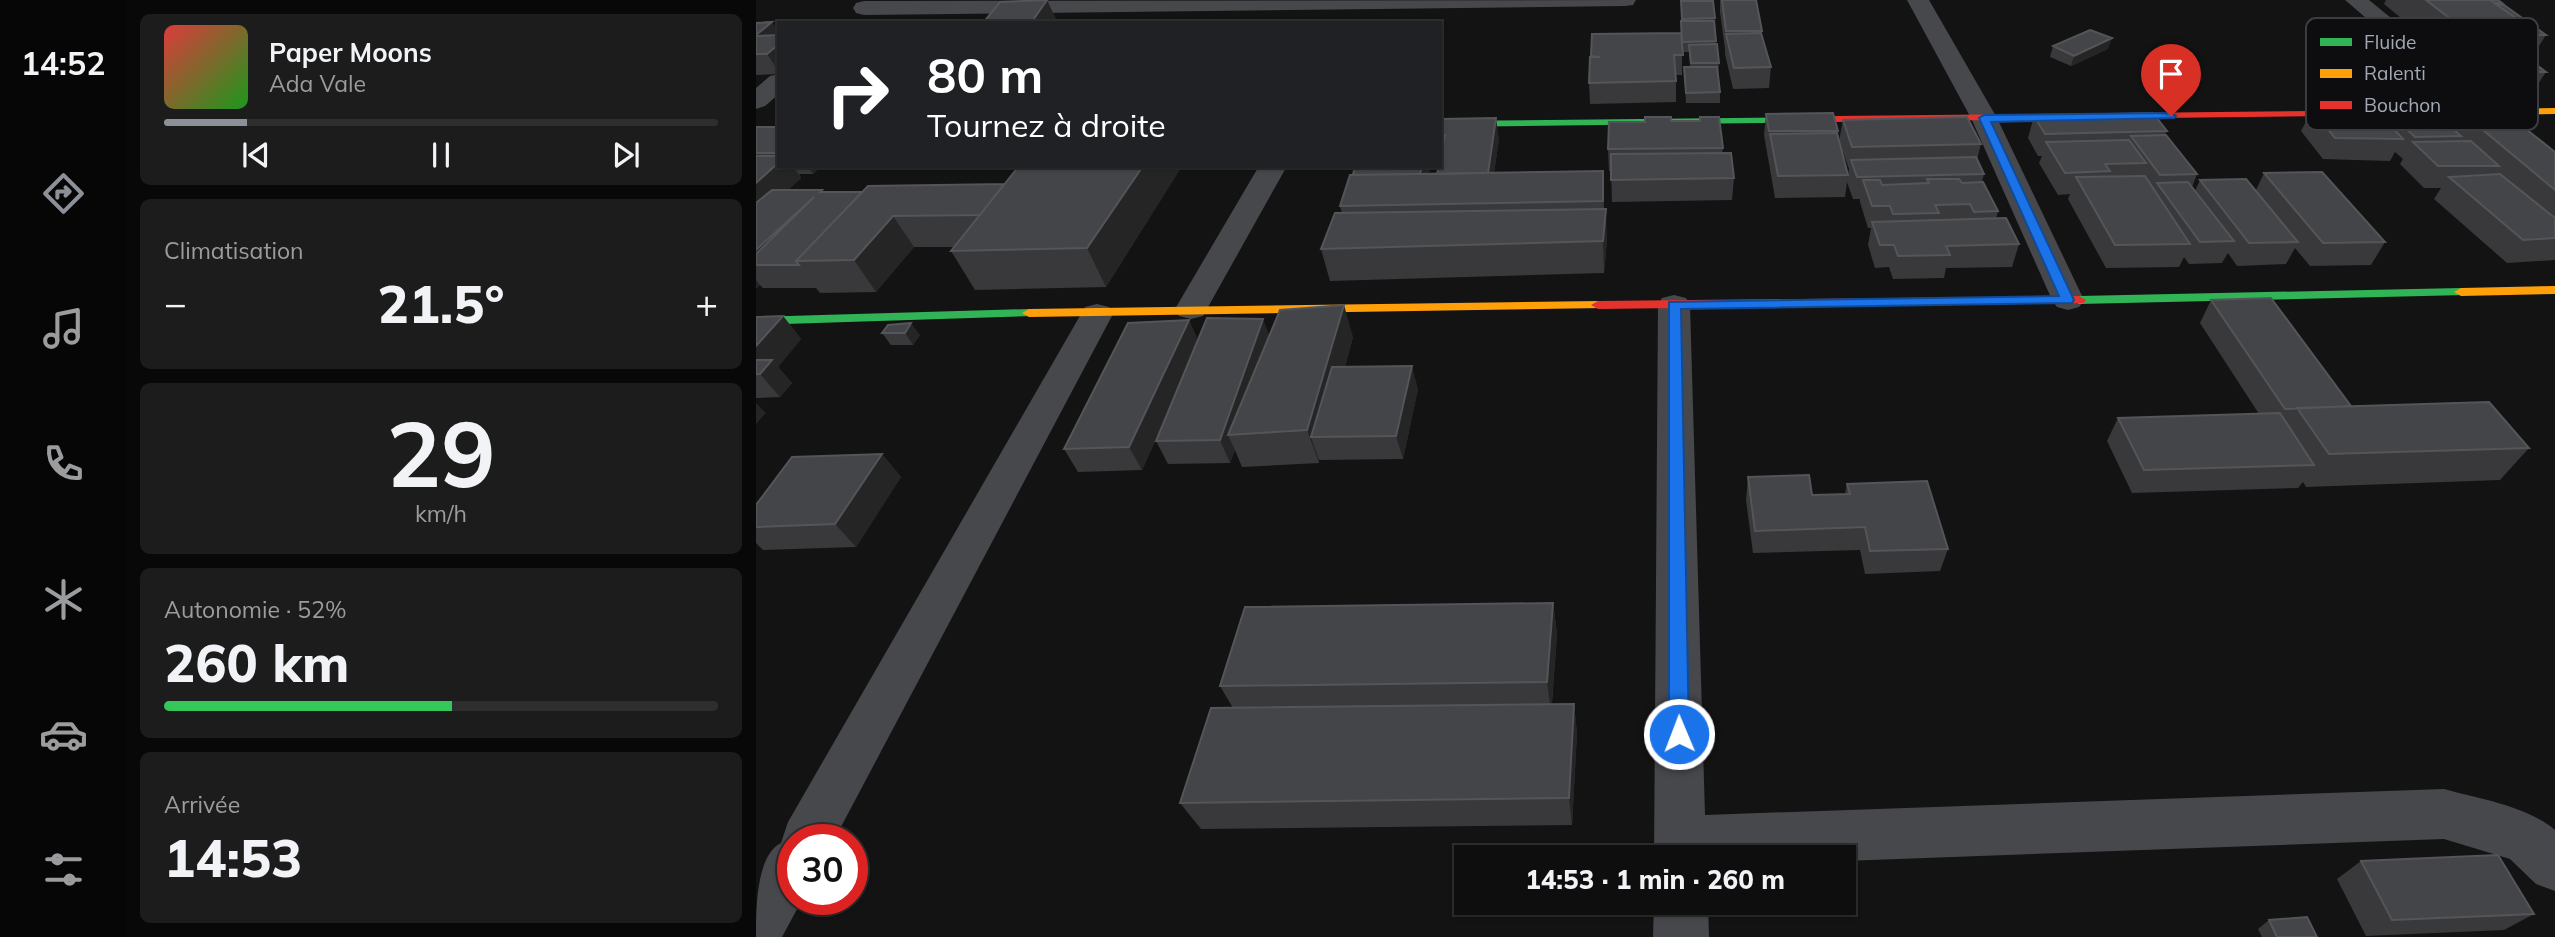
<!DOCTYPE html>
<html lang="fr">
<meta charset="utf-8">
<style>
:root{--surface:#0e0e0e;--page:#1c1c1c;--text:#f1f3f6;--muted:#9b9c9e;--line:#2e2e2e;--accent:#8c9099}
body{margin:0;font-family:Mulish,sans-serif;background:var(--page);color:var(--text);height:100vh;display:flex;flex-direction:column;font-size:26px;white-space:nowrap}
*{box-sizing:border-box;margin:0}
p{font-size:23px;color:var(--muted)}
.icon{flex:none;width:38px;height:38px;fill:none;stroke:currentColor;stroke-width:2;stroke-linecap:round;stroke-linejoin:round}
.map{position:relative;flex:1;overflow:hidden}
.drawer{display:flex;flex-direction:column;gap:14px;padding:14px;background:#080808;width:630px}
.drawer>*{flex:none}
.top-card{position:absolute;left:21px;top:21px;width:665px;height:147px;border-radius:0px;box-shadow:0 2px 5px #0004,0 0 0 2px var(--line);background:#202124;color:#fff;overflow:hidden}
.speed{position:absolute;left:21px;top:824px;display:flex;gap:14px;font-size:35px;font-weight:700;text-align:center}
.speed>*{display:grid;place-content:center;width:91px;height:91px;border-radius:50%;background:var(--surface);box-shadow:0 2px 5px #0004,0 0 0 2px var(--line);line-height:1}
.speed .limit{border:10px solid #d22;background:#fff;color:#111}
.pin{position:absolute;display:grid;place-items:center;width:60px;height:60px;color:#fff;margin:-72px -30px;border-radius:50% 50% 50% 0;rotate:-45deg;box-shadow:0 0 7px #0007}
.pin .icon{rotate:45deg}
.me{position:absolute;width:77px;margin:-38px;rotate:359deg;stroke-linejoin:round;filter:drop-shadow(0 0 5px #0008)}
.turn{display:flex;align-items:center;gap:24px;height:147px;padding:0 35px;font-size:32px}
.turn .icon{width:91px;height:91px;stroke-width:2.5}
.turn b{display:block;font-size:49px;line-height:60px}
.big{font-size:52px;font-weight:800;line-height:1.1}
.drawer .widget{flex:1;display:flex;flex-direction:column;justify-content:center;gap:10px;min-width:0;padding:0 24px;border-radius:10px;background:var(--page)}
.drawer .dial{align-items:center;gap:0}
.dial b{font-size:91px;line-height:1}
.song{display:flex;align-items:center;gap:21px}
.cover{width:84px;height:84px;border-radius:10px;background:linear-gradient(135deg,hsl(0 70% 55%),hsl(120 70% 35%))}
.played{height:7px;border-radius:4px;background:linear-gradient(90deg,var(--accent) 15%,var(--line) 15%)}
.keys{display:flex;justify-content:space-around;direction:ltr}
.heat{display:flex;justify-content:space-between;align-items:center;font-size:38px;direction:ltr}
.charge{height:10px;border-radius:5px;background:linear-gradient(90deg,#34c759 52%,var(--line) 0)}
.trip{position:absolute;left:698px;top:845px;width:402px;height:70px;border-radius:0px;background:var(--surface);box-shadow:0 2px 5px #0004,0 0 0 2px var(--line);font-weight:800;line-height:70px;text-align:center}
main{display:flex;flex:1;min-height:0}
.menu{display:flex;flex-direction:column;width:126px;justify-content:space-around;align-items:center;background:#060606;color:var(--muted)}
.menu .icon{width:49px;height:49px}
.menu .on{color:var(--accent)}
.menu b{font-size:32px;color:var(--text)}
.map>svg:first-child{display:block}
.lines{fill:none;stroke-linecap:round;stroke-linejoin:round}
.street{fill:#47484c;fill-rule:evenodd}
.fast{fill:#30b455;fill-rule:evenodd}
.slow{fill:#ff9f0a;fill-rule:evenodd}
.jam{fill:#e5322d;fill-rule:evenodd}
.wall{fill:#39393b}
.shaded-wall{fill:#252526}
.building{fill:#444548;stroke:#535559;stroke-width:2}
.route{fill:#1a73e8;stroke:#114b97;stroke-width:2}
.key{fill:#0d0d0f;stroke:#3a3c41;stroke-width:2}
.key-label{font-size:19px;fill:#a2a9b5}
</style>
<main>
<nav class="menu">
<b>14:52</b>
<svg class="icon on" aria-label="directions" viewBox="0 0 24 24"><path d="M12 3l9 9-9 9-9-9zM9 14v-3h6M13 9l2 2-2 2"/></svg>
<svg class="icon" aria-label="music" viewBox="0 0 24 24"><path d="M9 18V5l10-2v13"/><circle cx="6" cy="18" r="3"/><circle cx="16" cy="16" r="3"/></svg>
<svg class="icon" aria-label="phone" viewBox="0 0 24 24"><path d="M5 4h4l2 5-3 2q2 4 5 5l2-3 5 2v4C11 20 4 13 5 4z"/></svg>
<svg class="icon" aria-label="climate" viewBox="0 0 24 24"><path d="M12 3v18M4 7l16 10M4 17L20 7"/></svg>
<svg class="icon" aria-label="car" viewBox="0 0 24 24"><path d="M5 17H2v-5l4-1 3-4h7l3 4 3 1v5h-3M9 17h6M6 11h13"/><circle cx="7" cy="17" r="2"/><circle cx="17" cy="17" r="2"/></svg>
<svg class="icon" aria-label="filters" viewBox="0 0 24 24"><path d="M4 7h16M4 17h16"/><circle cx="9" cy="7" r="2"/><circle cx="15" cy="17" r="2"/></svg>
</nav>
<section class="drawer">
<div class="widget">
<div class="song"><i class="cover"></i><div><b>Paper Moons</b><p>Ada Vale</p></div></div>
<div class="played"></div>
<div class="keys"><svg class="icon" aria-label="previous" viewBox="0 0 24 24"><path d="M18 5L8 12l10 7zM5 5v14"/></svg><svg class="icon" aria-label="pause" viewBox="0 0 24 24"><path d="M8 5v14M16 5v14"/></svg><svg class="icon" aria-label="next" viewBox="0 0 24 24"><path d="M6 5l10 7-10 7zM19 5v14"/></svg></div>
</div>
<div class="widget"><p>Climatisation</p>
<div class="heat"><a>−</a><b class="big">21.5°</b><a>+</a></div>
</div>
<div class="widget dial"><b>29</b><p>km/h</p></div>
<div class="widget"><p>Autonomie · 52%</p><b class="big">260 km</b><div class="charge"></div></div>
<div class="widget"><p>Arrivée</p><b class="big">14:53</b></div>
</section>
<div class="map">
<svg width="1799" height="937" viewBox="0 0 1799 937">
<rect width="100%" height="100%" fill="#131313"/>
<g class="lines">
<path class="street" d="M880,0l-3,5 -8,1 -761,9 -8,-2 -3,-5 3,-5 8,-2z
M1151,0h22l68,118 87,182 -5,7 -11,3 -11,-3 -5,-7 -81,-182z
M1589,0h24l131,107 55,50v23l-10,-2 -63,-61z
M23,74v20l-14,12 -9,3v-21l14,-12z
M503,166h28l-84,150 -12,3 -12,-3 -4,-7z
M918,295l12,3 4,7 15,510 739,-26c36,10 83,17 111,41v61l-19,-7 -26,-25 -66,-20 -600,22v-3h-190l4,-553 4,-7z
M341,304l12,3 4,7 -279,526h-41v60h9l-20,37h-26c0,-27 0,-82 25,-94l7,-21 293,-508 4,-7z
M898,903h54l1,34h-56z"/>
<path class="fast" d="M1082,117v4l-4,1 -394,5v-6z
M1705,288l7,4 -2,3 -387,9 -7,-4 7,-4z
M273,309l7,4 -2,3 -278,9v-8z"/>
<path class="slow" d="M1799,108v6l-148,2 -5,-3 5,-3z
M1799,286v8l-94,2 -7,-4 7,-4z
M842,301l7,4 -2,3 -574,9 -7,-4 7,-4z"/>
<path class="jam" d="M1651,110l4,1v4l-577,7 -5,-3 5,-3z
M1323,296l7,4 -2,3 -486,6 -7,-4 7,-4z"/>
</g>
<path class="wall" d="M964,0h36l6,31v4l9,32 -2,21 -36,1 -8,-35v-5l-5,-37z
M1630,0h112l4,3 -1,2 45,30 -7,11h-22l-3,-3 -1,2h-4l37,27 -14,21h-39l-57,-46 4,-7 -25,-20 1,-2h-15l-17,-14z
M925,1l34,17 1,26 3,19 -1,10 2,19v11h-34l-2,-36h6l-1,-15h-7v23h-6v27l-86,2 -1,-21 3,-49 89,6z
M0,23l23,9v42l-23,1z
M1297,46l55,3 -37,17 -21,-9z
M1691,100l108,52v108l-48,3 -73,-64 7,-11h-17l-24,-24 3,-5 -8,-7 -5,9 -67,-2 -22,-28 11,-21 66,2 4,-6 56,10z
M1010,114l72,17 -1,3 11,41 -3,22 -70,1 -11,-63z
M1278,116l133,15 -2,4 32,39 -5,13 3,4 5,-11 56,10 8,-17 121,69 -14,23 -61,1 -15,-18 -9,16 -49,2 -9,-13 -6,10 -33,1 -5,-7 -5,10 -73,1 -38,-69 2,-5 -12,1 -19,-32 3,-7h-4l-10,-18z
M1087,120l138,24 -4,16 7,14 -2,8 16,29 -2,8 23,25 -7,23 -66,1 -2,10 -51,1 -4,-12 -14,1 -7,-23 3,-17h-3l-8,-26v-3h-7l-6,-17 2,-13 -10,-28z
M915,121l52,27 -1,5 12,25 -2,22 -120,2 -1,-31h-2l-1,-22z
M684,124l59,15 -5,34 109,-2 1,38 3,31 -3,33 -274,8 -9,-32 21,-36 -2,-7 15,-40h75l-1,8h8l4,-19z
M0,127h23v39h43l-9,8h-14l2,4 -13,12h34l1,2h39l142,-8 15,-18h163l-76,121 -131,3 -24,-39 3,-4h-40l-38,45 -56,1 -4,-5h-53l-3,-3 -4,3z
M1455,300l140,106 178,42 -29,32 -194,7 -3,-5 -5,6 -166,5 -25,-52 11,-23 141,-4 -59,-91z
M27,316l18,23 -23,28 14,16 -12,14 -24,1v-81z
M433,320l9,21 71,-5 84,1 -8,30 73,22 -15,70 -84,1v3l-77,4 -7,-17 -5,13 -62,1 -12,-23 19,-44 -33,73 -64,2 -14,-23z
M132,325l32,10 -7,10h-22l-9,-12z
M126,454l19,23 -45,70 -93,3 -7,-7v-38z
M992,477l64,18 33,-1 2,-10 101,65 -8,22 -75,3 -5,-24 -107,3 -7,-53z
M797,603l4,31 -5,70h22l3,29 -5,92 -371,4 -21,-26 53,-95 -13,-22z
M1605,861l173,53 -30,16 -138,6 -29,-57z
M1513,920l48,17h-55l-4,-8z"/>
<path class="shaded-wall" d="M291,0l9,19 -2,4h-23z
M16,22l7,10v40l-23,-35v-2z
M1356,38l-4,11 -37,17 3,-10z
M740,118l3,21 -9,62 -3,-22z
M23,162v4h14l8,12 -40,37 -5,-7v-25z
M52,166h14l-9,8z
M387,166h39l-76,121 -19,-39z
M666,166h8l-7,36 -5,-22z
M847,171l1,52 2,-14 1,31 -3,33 -1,-32 1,-16z
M58,197l-58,68v-15z
M137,216l21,31 -38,45 -22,-32z
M0,280l4,5 -3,3 -1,-2z
M588,305l9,32 -27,100h-15l8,23v3l-12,-33z
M27,316l18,23 -23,28 14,16 -12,14 -20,-23h-4v-28z
M507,319l9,23 -44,93 7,15 -5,13 -10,-23z
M433,320l10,23 -57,127 -13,-23z
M155,323l9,12 -7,10 -8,-12z
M656,366l6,23 -15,70 -7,-23z
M0,403l10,10 -10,11z
M126,454l19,23 -45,70 -21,-23z
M797,603l4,31 -6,78 -4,-30z
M818,704l3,29 -5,92 -3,-27z"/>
<path class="building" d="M291,0l-16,23h-48l17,-21z
M966,0h34l6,31h-36z
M1670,0h64l36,25h-43l63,47h-39l-60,-45h14z
M1734,0h8l4,3h-7z
M925,1h32l2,17 -33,1z
M1741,5h7l42,30h-23l-3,-2 6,-8z
M925,21h33l2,20 -34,1z
M16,22l-16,13v-12z
M1334,30l22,8 -38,18 -21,-10z
M925,33l2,22h-9l2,26 -87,2 1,-26h10l-9,-1 1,-22z
M1005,33l10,34 -37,1 -8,-34z
M23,35v9l-12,10h-11v-18z
M961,44l2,19h-28l-2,-18z
M928,67h33l3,25 -34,1z
M1732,99l67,53v38l-108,-90z
M1626,106h44l35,30 -46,1z
M1556,110l65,1 26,28 -68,-1z
M1077,113l5,18h-69l-3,-17z
M1397,113l14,18 -122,3 -11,-18z
M889,117h26v4h29v-4h19l4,31 -115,1 1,-27h36z
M1211,117l14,27 -129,3 -9,-27z
M740,118l-8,55 -51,1 2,-8h1v-7l5,-24h-5l1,-16z
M0,127h23v26h-23z
M1081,133l11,42 -70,1 -8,-42z
M1410,135l31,39 -37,1 -29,-39z
M1373,140l17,23 -41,1 5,7 -45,2 -19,-31z
M1715,141l28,25h-61l-25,-24z
M975,153l3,25 -123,2v-26z
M0,156h23v6l-23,21z
M1220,157l8,17 -127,3 -6,-17z
M263,166h124l-56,82 -136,3z
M599,166h67l-2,8 -67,1z
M847,171v30l-263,5 10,-31z
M1566,172l63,70 -62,1 -59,-70z
M1744,174l55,44v20l-32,2 -74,-63z
M1389,176l45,68 -75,1 -39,-68z
M1171,179h32l3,4 21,-1 15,29 -24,1 -4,-8 -35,1 4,8 -46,1 -3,-8h-18l-9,-26h17l2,5 47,-2z
M1490,179l52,63 -49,1 -49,-63z
M1432,182l46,59 -34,1 -43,-59z
M248,184l-24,31 -87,1 -39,44 -58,1 72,-75z
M16,190h50l-2,2h42l-66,69 3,4h-43v-11l58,-57 -58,53v-47z
M850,209l-3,32 -282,8 14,-36z
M1250,218l13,26 -73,2 4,9 -52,1 -4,-11h-14l-8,-23z
M1515,298l80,108 -66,3 -74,-109z
M588,305l-37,125 -79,5 52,-125z
M27,316l-27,30v-29z
M451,318l56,1 -43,121 -64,1z
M433,320l-60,127 -65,2 64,-126z
M155,323l-6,10h-23l6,-8z
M0,360h16l-12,14h-4z
M656,366l-16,70 -85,1 21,-70z
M1733,402l40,46 -200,6 -32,-46z
M1524,413l34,52 -170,5 -26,-52z
M126,454l-47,70 -79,3v-22l36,-48z
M1053,475l3,20 38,-1 -3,-10 80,-3 21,68 -78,2 -5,-24 -110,4 -7,-54z
M797,603l-6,79 -327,4 25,-79z
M818,704l-5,94 -389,5 31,-95z
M1742,855l36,59 -142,6 -31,-59z
M1551,917l10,20h-40l-8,-17z"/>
<path class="route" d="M1415,113l5,3 -2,2 -183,4 83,178 -2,3 -391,6 8,425 -3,7 -7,2 -7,-2 -3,-7v-432l390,-6 -80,-178 5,-3z"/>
<rect x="1550" y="18" width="232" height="112" rx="10" class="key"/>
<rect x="1564" y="38" width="32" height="8" fill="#30b455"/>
<rect x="1564" y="69" width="32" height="9" fill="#ff9f0a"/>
<rect x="1564" y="101" width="32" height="8" fill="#e5322d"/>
<g class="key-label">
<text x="1608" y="49">Fluide</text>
<text x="1608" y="80">Ralenti</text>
<text x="1608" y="112">Bouchon</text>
</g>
</svg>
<div class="speed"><div class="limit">30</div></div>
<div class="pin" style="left:1415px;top:116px;background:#d93025"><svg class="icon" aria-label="arrive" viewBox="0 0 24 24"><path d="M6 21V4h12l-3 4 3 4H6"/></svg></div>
<svg class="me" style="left:923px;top:734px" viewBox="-20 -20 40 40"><circle r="17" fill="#1a73e8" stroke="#fff" stroke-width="3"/><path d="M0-11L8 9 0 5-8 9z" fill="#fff"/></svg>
<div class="trip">14:53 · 1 min · 260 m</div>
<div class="top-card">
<div class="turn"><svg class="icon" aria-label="right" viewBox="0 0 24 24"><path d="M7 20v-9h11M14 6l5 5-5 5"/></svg><div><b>80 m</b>Tournez à droite</div></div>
</div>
</div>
</main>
